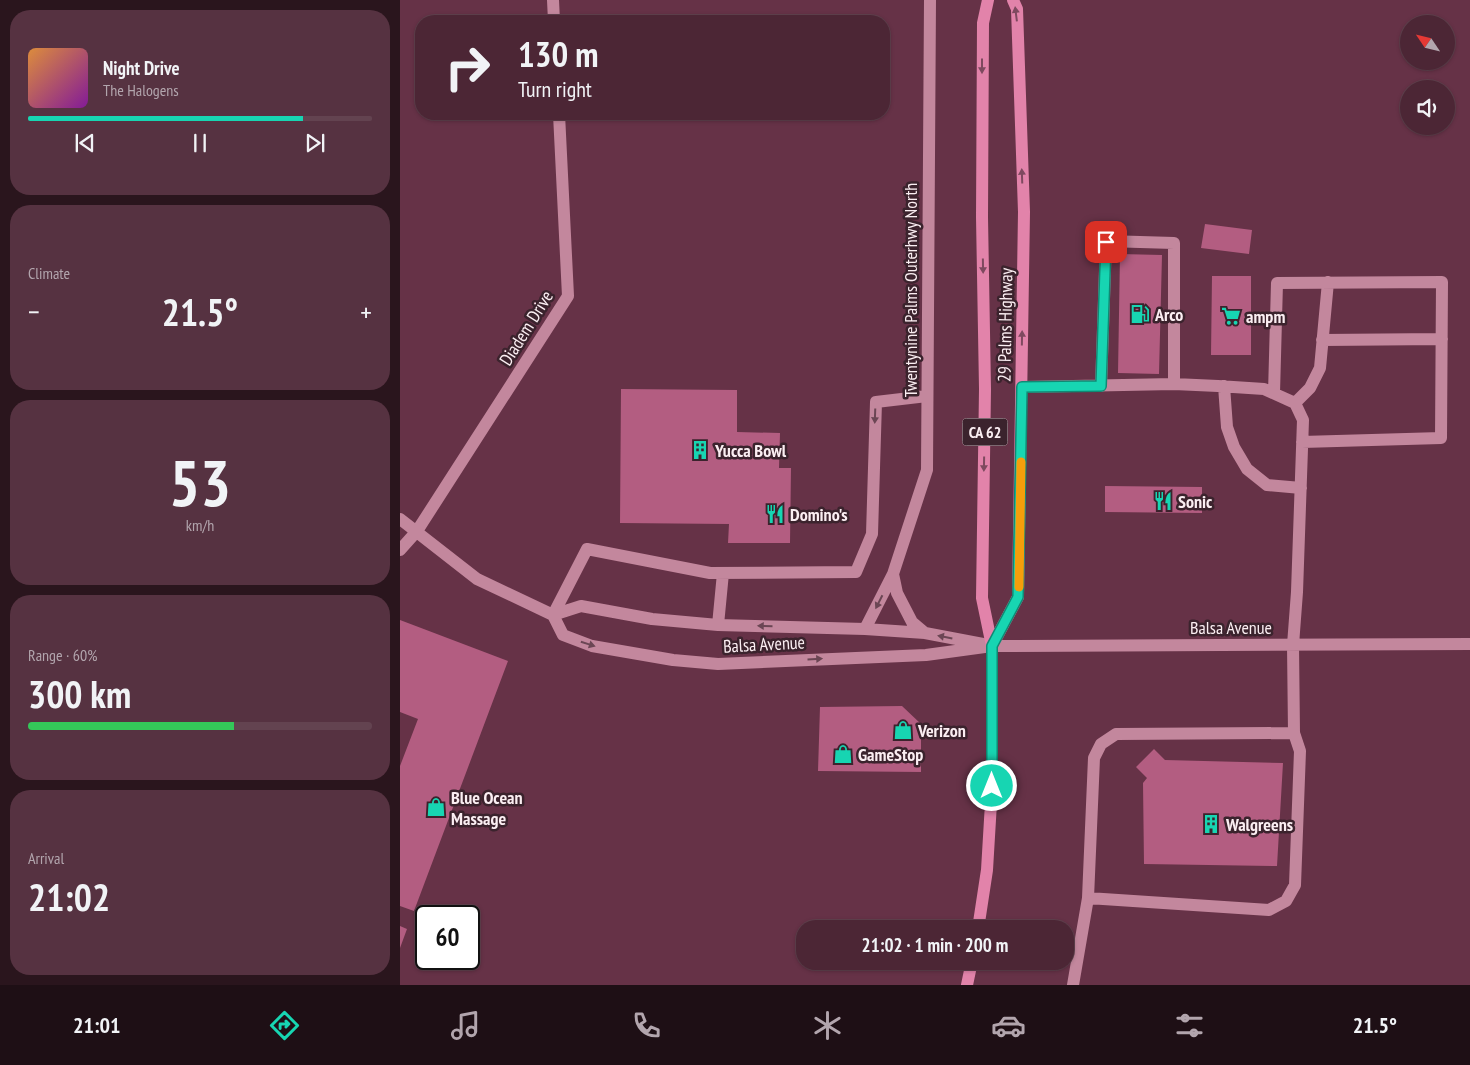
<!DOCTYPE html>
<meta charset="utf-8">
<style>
:root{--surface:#4c2635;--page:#563241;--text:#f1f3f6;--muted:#b2a5ad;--line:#634350;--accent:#17d5b2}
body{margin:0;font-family:"PT Sans Narrow",sans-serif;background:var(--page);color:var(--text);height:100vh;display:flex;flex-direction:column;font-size:19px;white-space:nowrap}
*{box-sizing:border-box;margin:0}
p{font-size:16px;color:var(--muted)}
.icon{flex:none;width:28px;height:28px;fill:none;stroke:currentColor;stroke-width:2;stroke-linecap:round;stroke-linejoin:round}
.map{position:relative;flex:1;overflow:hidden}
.sheet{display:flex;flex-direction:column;gap:10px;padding:10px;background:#2a151d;width:400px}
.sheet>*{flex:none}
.guide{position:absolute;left:15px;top:15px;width:475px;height:105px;border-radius:20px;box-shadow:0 1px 4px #0004,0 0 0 1px var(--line);background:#4c2635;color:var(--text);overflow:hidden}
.needle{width:32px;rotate:305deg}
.buttons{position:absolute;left:1000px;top:15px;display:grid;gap:10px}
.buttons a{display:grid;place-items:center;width:55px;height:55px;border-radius:50%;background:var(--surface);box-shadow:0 1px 4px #0004,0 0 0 1px var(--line);font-size:25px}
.speed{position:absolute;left:15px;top:905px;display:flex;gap:10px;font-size:25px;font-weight:700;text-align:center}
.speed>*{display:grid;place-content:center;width:65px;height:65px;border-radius:50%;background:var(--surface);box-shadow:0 1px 4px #0004,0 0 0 1px var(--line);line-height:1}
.speed .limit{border:2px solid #111;border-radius:8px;background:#fff;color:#111}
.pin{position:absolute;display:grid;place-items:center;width:42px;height:42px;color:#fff;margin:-21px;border-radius:10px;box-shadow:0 2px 8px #0006}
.me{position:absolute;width:55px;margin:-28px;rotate:0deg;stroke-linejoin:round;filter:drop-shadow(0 0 4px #0008)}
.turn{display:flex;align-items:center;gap:18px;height:105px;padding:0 20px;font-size:22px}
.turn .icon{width:65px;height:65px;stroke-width:2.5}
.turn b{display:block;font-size:35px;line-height:42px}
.big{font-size:38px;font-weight:600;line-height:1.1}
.sheet .card{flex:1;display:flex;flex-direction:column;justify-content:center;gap:8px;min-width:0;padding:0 18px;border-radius:20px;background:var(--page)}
.sheet .dial{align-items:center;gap:0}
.dial b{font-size:65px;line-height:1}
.song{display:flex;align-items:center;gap:15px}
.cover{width:60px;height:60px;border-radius:8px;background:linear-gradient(135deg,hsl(30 70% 55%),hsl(290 70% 35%))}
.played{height:5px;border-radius:2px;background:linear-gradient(90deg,var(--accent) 80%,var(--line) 80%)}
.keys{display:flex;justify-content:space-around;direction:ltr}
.heat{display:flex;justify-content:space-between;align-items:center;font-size:28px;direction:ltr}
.charge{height:8px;border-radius:4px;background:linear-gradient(90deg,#34c759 60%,var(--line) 0)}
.trip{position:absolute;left:396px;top:920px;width:278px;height:50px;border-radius:20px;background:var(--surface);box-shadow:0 1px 4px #0004,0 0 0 1px var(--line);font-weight:600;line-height:50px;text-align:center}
.tabs{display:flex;height:80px;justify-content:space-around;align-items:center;background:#1e0f15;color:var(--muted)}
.tabs .icon{width:35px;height:35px}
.tabs .on{color:var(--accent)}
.tabs b{font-size:22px;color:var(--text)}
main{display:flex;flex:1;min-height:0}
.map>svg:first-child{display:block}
.building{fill:#b35d81}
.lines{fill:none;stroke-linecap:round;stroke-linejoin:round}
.minor{stroke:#c3879d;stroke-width:12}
.major{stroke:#e283aa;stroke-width:12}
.oneway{fill:#7e495f}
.oneway2{fill:#6b4654}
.route-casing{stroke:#0f8a74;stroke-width:12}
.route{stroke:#17d5b2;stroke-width:9}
.slow{stroke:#f59e0b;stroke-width:9}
.labels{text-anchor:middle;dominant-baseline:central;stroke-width:5;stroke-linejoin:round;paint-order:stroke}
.shield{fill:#3b232d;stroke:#c1b1b7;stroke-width:1}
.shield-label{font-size:16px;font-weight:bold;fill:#fbeef2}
.street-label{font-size:18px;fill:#fbeef2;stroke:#3b232d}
.poi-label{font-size:18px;font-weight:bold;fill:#fbeef2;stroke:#3b232d;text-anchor:start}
</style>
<main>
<section class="sheet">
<div class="card">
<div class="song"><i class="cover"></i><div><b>Night Drive</b><p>The Halogens</p></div></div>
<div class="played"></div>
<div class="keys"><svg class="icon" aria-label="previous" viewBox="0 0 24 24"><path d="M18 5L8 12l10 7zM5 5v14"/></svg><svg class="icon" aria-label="pause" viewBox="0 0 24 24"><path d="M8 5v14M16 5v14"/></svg><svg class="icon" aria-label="next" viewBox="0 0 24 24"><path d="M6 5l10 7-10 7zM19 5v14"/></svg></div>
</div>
<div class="card"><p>Climate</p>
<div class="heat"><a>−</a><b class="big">21.5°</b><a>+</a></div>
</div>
<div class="card dial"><b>53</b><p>km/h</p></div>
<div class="card"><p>Range · 60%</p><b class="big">300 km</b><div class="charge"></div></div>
<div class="card"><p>Arrival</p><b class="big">21:02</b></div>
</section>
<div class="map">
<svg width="1070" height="985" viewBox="0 0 1070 985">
<rect width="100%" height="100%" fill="#663247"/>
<path class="building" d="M805,224l47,6 -3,24 -48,-6z
M720,254l42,1 -3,119 -41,-1z
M812,276h39v79h-40z
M221,389l116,1v42l43,1 -1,35h12l-1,75h-62l1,-19 -109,-1z
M705,486l97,1v26l-97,-1z
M0,620l108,41 -94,250 -14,-5v-140l18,-47 -18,-7z
M502,706l19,18v48l-103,-1 2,-64z
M754,749l11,11 118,3 -6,103 -133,-2 -1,-81 4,-5 -11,-11z
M0,926l7,3 -7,19z"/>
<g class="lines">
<path class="minor" d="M153,0l1,21
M922,340l120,-1
M701,386l5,-145 68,2v141
M824,386l3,41 7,20 13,22 20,16 34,3
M622,387l152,-3 44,2 46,3 31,14 8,17 -6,172 -4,53 1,88 6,18 -5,134 -9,16 -17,9 -181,-12 6,-140 7,-14 15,-10 178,-1
M874,393l3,-110 165,-1 -1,156 -139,4
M895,403l15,-15 10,-20 8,-86
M0,519l77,60 76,36 10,20 29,11 81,14 45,4 208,-9 66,-9 478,-2
M0,550l17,-19 151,-235 -9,-182
M493,574l4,19 15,29 13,11
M153,615l34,-66 123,24 146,-1 16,-38 4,-132 51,-6
M153,615l28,-9 71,13 66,6 147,4 60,4 58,11
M318,625l5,-52
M465,629l28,-55 34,-104 3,-470
M673,985l15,-87"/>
<path class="major" d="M592,646l26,-49 6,-385 -7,-203 -4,-9
M578,929l9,-59 5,-84v-140l-10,-48 3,-209 -3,-172 1,-194 5,-23
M567,985l5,-24"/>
</g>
<defs><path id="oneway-solid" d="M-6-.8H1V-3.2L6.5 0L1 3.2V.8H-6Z" transform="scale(1.25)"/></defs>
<g class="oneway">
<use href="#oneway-solid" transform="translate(616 14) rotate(-97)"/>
<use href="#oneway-solid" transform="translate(582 66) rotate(90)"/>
<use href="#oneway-solid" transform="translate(622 176) rotate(-92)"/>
<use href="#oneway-solid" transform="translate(583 266) rotate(89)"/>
<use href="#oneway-solid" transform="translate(622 338) rotate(-89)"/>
<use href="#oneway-solid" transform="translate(584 464) rotate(91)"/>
</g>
<g class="oneway2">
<use href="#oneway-solid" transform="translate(475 416) rotate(92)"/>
<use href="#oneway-solid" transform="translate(479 602) rotate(117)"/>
<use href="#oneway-solid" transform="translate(365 626) rotate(-179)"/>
<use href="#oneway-solid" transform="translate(545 637) rotate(-169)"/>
<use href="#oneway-solid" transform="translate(188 644) rotate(18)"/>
<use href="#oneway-solid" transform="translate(415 659) rotate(-3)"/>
</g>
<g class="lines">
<g class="route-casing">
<path id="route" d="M592,786v-140l26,-49 4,-210 79,-1 5,-144"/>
</g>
<use href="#route" class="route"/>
<path class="slow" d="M619,587l2,-125"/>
</g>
<defs>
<g id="fuel-bare" transform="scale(1.5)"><path d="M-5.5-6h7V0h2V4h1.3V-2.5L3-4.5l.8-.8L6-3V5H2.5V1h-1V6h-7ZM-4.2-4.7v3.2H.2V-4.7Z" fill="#17d5b2" stroke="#3b232d" stroke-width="2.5" paint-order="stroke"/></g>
<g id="supermarket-bare" transform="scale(1.5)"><path d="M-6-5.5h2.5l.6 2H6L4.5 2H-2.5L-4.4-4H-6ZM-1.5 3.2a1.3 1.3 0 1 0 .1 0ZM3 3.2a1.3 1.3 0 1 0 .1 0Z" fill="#17d5b2" stroke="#3b232d" stroke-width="2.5" paint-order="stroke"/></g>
<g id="building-bare" transform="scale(1.5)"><path d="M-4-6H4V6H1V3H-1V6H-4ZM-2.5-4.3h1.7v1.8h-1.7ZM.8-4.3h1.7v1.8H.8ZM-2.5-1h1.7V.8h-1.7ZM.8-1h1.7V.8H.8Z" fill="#17d5b2" stroke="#3b232d" stroke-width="2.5" paint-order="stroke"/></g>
<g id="restaurant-bare" transform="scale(1.5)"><path d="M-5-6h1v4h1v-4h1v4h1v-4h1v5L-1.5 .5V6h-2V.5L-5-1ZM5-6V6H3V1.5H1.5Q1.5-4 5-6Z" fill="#17d5b2" stroke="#3b232d" stroke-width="2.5" paint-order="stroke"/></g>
<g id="shop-bare" transform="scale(1.5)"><path d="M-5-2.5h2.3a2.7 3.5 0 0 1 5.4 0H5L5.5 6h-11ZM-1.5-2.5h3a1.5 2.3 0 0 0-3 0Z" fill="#17d5b2" stroke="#3b232d" stroke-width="2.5" paint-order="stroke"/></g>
</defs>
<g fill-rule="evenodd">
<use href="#fuel-bare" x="740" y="314"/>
<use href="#supermarket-bare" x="831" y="316"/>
<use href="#building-bare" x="300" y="450"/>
<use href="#restaurant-bare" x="763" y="501"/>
<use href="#restaurant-bare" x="375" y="514"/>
<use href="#shop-bare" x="503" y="730"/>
<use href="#shop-bare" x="443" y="754"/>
<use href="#shop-bare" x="36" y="807"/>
<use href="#building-bare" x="811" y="824"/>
</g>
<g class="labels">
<rect class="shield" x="562.5" y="418.5" width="45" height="27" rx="4"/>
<g class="shield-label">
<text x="585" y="432">CA 62</text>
</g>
<g class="street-label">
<text transform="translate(510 290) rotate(-90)">Twentynine Palms Outerhwy North</text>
<text transform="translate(605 325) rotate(-89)">29 Palms Highway</text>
<text transform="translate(126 328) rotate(-58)">Diadem Drive</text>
<text x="831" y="627">Balsa Avenue</text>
<text transform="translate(364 644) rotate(-3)">Balsa Avenue</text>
</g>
<g class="poi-label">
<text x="755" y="314">Arco</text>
<text x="846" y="316">ampm</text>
<text x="315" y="450">Yucca Bowl</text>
<text x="778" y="501">Sonic</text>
<text x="390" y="514">Domino's</text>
<text x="518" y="730">Verizon</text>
<text x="458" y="754">GameStop</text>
<text x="51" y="797">Blue Ocean<tspan x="51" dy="21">Massage</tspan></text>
<text x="826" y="824">Walgreens</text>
</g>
</g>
</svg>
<div class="buttons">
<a><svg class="needle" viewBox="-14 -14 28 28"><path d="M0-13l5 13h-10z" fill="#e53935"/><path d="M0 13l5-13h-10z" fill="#b2a5ad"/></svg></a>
<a><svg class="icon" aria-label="sound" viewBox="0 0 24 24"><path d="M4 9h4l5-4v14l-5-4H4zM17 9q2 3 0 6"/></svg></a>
</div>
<div class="speed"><div class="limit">60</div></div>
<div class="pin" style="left:706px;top:242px;background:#d93025"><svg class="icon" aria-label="arrive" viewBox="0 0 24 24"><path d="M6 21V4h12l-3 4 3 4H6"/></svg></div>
<svg class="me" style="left:592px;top:786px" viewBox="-20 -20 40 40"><circle r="17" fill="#17d5b2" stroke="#fff" stroke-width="3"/><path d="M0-11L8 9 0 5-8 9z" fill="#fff"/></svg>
<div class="trip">21:02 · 1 min · 200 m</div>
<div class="guide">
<div class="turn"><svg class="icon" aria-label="right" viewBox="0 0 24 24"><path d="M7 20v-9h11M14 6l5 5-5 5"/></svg><div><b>130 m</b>Turn right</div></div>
</div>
</div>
</main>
<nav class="tabs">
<b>21:01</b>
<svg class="icon on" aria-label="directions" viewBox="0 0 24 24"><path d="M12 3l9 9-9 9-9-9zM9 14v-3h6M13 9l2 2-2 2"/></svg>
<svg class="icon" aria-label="music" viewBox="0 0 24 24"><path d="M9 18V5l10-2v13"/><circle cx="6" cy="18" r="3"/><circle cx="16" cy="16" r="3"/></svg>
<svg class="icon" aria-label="phone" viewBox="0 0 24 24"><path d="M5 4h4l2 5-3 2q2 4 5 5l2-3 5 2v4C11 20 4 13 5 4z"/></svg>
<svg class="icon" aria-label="climate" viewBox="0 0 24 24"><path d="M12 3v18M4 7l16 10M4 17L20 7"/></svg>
<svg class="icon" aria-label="car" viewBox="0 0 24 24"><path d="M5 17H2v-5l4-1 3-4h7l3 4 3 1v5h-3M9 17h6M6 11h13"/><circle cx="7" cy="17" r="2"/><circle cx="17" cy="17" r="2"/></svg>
<svg class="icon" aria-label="filters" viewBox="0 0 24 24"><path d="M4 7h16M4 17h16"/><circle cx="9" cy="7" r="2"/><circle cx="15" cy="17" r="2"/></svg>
<b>21.5°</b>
</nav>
